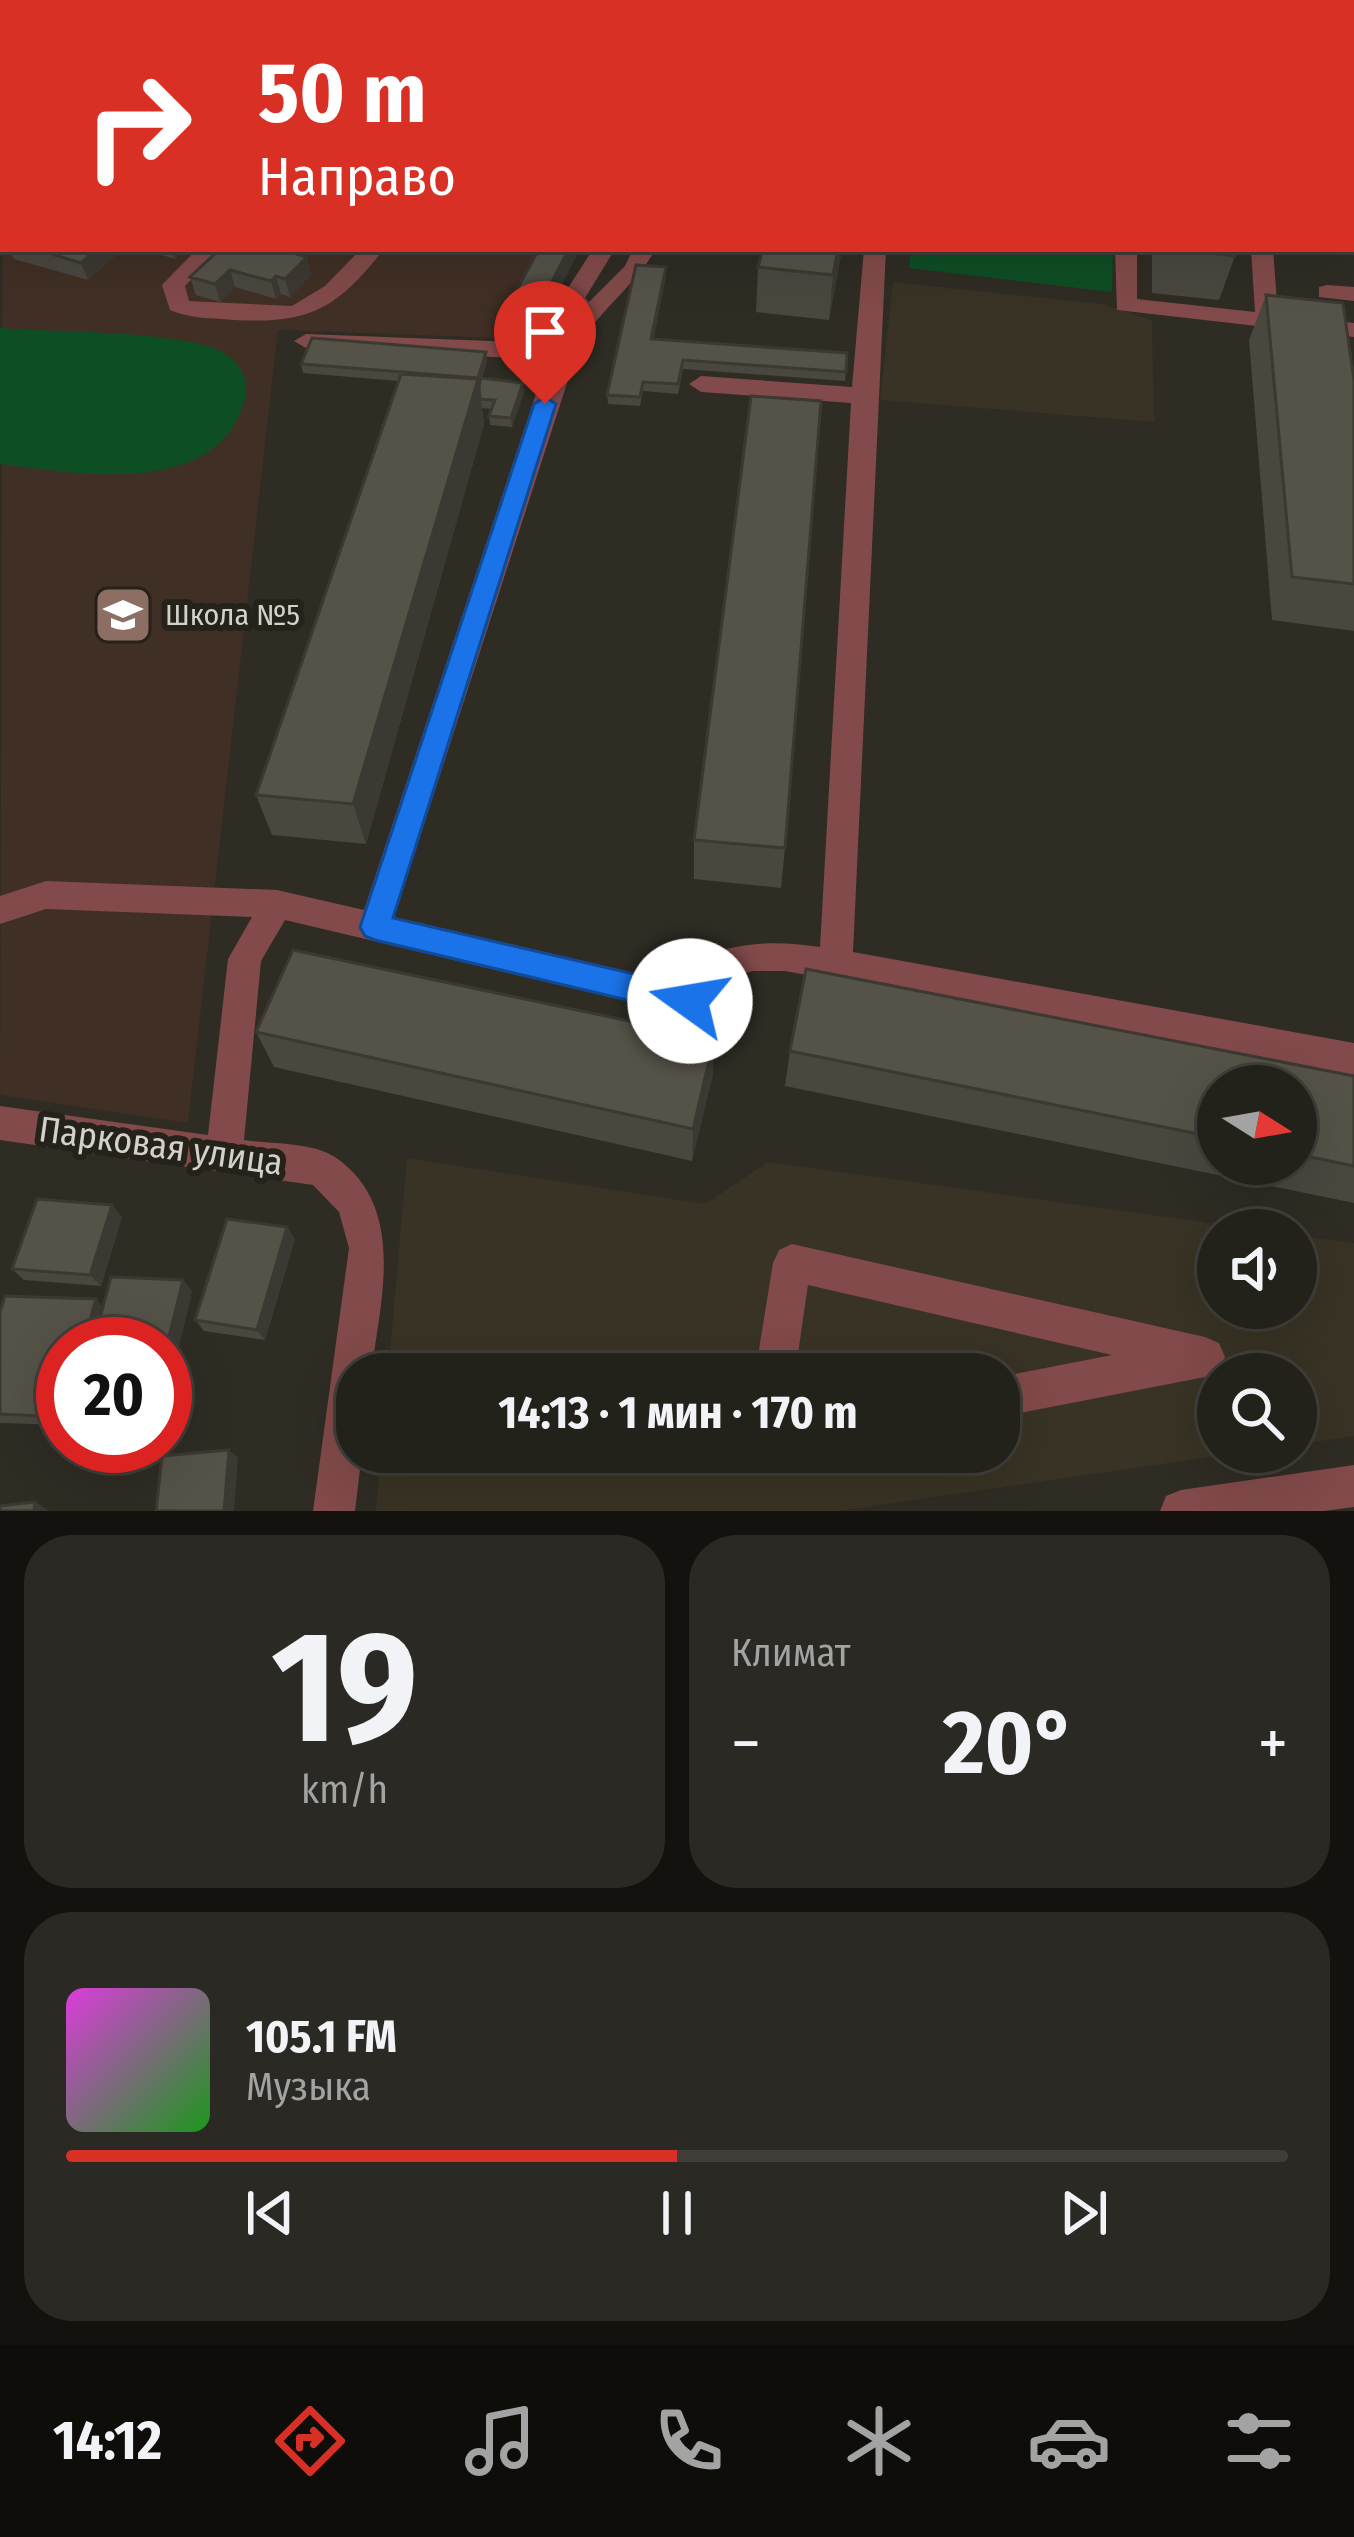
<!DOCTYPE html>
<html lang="ru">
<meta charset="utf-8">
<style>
:root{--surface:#22211a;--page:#2a2923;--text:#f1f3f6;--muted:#a2a3a2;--line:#3f3e39;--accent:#d93025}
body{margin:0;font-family:"Fira Sans Condensed",sans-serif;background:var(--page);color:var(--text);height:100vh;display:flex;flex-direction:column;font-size:45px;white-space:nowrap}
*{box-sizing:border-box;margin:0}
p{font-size:39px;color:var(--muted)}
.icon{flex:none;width:66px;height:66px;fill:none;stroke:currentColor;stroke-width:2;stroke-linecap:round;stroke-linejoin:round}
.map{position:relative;height:1511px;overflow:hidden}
.panel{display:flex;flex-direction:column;gap:24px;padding:24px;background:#13120e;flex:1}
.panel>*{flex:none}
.guide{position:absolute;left:0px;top:0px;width:1356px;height:252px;box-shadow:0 12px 48px #0002,0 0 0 3px var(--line);background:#d93025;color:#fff;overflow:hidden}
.needle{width:78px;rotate:101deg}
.buttons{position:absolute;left:1197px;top:1065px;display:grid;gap:24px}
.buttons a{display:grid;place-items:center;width:120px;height:120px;border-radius:50%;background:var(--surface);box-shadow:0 12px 48px #0002,0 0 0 3px var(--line);font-size:60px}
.speed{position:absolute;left:36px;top:1317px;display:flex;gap:24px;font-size:60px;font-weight:700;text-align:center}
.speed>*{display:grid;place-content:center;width:156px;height:156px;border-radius:50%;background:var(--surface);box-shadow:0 12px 48px #0002,0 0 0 3px var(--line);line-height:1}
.speed .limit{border:18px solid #d22;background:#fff;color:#111}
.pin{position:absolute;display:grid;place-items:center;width:102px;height:102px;color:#fff;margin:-123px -51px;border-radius:50% 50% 50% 0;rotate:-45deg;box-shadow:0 0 12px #0007}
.pin .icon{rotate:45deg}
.me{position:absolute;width:132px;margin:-66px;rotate:283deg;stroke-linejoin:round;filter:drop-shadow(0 0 9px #0008)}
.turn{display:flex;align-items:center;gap:42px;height:252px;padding:0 60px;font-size:54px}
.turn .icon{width:156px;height:156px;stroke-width:2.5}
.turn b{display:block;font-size:84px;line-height:102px}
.big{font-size:90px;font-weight:700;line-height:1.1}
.panel .tile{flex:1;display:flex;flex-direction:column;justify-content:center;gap:18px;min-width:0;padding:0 42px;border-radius:48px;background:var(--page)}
.panel .dial{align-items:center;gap:0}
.dial b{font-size:156px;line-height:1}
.song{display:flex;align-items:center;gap:36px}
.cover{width:144px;height:144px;border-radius:18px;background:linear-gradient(135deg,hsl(300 70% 55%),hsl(120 70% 35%))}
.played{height:12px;border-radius:6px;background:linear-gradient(90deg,var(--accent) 50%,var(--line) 50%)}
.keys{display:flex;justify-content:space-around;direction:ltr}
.heat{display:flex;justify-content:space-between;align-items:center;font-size:66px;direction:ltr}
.panel .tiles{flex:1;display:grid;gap:24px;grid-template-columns:1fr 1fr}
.tile:last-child{grid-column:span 2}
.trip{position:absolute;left:336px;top:1353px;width:684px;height:120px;border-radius:48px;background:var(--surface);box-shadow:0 12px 48px #0002,0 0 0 3px var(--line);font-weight:700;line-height:120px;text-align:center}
.dock{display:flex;height:192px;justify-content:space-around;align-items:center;background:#0e0d0a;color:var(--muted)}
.dock .icon{width:84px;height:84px}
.dock .active{color:var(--accent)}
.dock b{font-size:54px;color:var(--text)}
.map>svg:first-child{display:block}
.built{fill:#383324}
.education{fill:#402f25}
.green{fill:#0e4e25}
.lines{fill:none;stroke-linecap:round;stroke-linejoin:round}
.minor{fill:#824a4a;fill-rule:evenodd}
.major{fill:#d66265;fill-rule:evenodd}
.wall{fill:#49473e;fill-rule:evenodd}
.shaded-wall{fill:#3c3932}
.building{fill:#555248;stroke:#3c3932;stroke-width:3}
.route{fill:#1a73e8;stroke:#114b97;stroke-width:3}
.labels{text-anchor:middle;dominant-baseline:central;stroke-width:12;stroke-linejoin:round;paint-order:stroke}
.poi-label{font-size:30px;fill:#d3d1cc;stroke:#25221a;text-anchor:start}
.near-street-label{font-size:36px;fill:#d3d1cc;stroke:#25221a}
</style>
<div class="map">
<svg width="1354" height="1511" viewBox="0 0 1354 1511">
<rect width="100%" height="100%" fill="#2e2c23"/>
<path class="built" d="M893,282l209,22 50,16 2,102 -274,-22z
M407,1158l298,46 63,-42 492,68h-42v78h78v-73l58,8v193l-58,9v-71h-78v78h28l-408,59h-462l5,-59h618v-78h-611z"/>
<path class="education" d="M3,151v98h547l-48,89 -224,-8 -90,793 -188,-28z"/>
<path class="green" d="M911,249h202l-1,43 -203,-24z
M0,328c51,4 178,3 218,22 21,10 33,28 26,52 -27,98 -172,71 -244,62z"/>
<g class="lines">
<path class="minor" d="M3,18v13l-3,1v-13z
M197,249h24l-36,37 4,15 103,5 33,-20 36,-37h23c-47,60 -74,75 -150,71 -22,-2 -43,-1 -64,-10l-8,-25z
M593,249h22l-30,49 4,4 36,-36 8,-17h22c-17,38 -88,86 -85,125l-176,543 287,67 10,-23c45,-19 82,-21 129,-14l31,-544 -150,-11 -12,-8 12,-8 151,11 12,-138h22l-33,703 501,91v32l-569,-104h-32l-38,10 -13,31 -12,4 -405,-96 -24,41 -17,179c25,4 69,2 91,17 73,50 45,145 36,217h-14v78h5l-7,59h-42l36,-263 -10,-36 -26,-27 -313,-45v-34l208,29 20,-176 24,-42 -206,-8 -46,15v-28l46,-15 231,9 87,20 181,-543 -31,-9 -208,-10 -12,-7 12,-7 209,8 36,11 26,-37 -16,-17z
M1115,249h22v50l118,13 -4,-63h22l5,66 76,8v14l-237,-27z
M1327,285l27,2v14l-35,-4v-10z
M792,1244l413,93 14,6 6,14 -6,14 -14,6 -206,40v-40l113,-22 -304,-70 -13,89h-40l18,-111 6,-13z
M1354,1465v42l-30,4h-164l6,-15 15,-6z"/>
<path class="major" d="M1327,0h18l2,3h-18z"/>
</g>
<path class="wall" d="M133,0h99l-3,3h-95z
M886,0h236l15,3h-251z
M1353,38h1v202h-1z
M10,249h113l-35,31 -74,-21z
M140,249h46l-11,10z
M539,249h41l-23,44 12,2 1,18 -8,17 -51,-9 -2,-17z
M763,249h79l-13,71 -73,-8 2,-45z
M1152,249h82l1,7 -16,44 -67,-7z
M307,257l4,18 -21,22 -9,-3 -5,5 -41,-12 -15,15 -24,-7 -6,-18z
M666,267v9l-13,63 194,14 -2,28 -162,-12 -5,25 -35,-3 -3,15 -32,-2 -1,-9z
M1266,295l88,85v251l-82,-11 -23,-280z
M487,361l-5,17 41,5 1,9 -12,35 -22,-2 -1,-9 3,-7 -10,-1 2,16 -118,420 -94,-9 -16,-40 142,-414 -95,-8 -2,-9z
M694,840l91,8 -4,40 -87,-9z
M256,1032l457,42 -21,87 -418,-94z
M790,1051l564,25v127l-569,-117zM1218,1086h78v78h-78z
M112,1205l10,12 -21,69 -77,-6 -12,-11z
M295,1239l-30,101 -61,-9 -9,-11z
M183,1280l9,11 -23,97h-4v-44h-102v81l-63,-2v-111l103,-6z"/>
<path class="shaded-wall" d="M188,0h44l-3,3h-40z
M432,0h24l-2,3h-24z
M96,249h27l-35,31 -7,-17z
M172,249h14l-11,10z
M569,249h11l-31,60 -2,-18z
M838,249h4l-13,71 4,-45z
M307,257l4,18 -21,22 -5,-18z
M666,267v9l-14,72 -1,-9z
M230,270l5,17 -15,15 -5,-18z
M276,276l5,18 -5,5 -5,-18z
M569,295l1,18 -8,17 -2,-18z
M486,352l1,9 -8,26 -1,-9z
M478,379l6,45 -118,420 -13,-40z
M523,383l1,9 -12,35 -1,-9z
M714,1039l-1,35 -21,87 1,-32z
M112,1205l10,12 -21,69 -11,-11z
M287,1227l8,12 -30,101 -8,-10z
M183,1280l9,11 -23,97 -4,-4v-31z
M96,1299l10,11 -9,34h-14z
M229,1450l9,8 -4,53h-10z
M35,1502l13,8v1h-14z"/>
<path class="building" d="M371,0h61l-2,3h-60z
M597,0h47l-1,3h-47z
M761,0h64l-1,3h-64z
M973,0h149l15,3h-150z
M1353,38h1v122l-1,-8z
M35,249h61l-15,14z
M220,249h59l28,8 -22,22 -9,-3 -5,5 -41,-11 -15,14 -25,-7z
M539,249h30l-22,42 22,4 -9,17 -51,-8z
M763,249h75l-5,26 -75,-8z
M1176,249h58l1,7z
M636,265l30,2 -15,72 196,14 -1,19 -163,-12 -5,24 -35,-2 -3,15 -33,-2z
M1266,295l77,8 11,77v204l-62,-7z
M312,338l174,14 -8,26 -177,-14z
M401,374l77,5 -125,425 -97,-9z
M481,378l42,5 -12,35 -22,-2 6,-16 -15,-1 -1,-14z
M751,396l70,5 -36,447 -91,-8z
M293,950l421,89 -21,90 -437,-97z
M806,969l548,107v90l-58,-12v-68h-78v52l-428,-87z
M37,1199l75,6 -22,70 -78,-6z
M227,1219l60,8 -30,103 -62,-10z
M111,1277l72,3 -18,73v-9h-72z
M5,1296l91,3 -13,45h-20v73l-63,-3v-102z
M229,1450l-5,61h-68l6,-55z
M35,1502l-1,9h-34v-5z"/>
<path class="route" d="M545,397l11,7 -163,514 297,69 11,4 5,10 -5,10 -11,4 -315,-75 -10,-4 -5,-9 174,-523z"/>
<defs>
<g id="school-square" transform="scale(3)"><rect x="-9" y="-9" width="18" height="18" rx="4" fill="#8d6e63" stroke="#25221a"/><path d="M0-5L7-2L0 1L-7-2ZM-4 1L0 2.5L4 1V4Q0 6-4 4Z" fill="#fff"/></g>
</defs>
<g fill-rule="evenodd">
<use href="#school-square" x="123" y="615"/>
</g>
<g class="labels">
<g class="poi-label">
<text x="165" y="615">Школа №5</text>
</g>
<g class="near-street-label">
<text transform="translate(161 1146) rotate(8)">Парковая улица</text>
</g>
</g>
</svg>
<div class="buttons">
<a><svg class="needle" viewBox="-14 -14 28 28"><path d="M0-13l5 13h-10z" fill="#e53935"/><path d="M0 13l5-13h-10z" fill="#a2a3a2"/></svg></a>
<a><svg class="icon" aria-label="sound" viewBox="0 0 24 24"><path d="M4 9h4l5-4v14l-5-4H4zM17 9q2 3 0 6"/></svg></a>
<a><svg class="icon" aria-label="search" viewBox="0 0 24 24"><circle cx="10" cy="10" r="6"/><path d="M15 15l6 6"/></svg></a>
</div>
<div class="speed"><div class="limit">20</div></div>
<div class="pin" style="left:545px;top:404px;background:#d93025"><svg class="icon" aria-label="arrive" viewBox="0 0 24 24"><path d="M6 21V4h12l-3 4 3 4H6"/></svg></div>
<svg class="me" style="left:690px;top:1001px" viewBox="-20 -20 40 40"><circle r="19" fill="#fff"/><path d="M0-13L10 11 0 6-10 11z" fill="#1a73e8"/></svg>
<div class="trip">14:13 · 1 мин · 170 m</div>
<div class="guide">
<div class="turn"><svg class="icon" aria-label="right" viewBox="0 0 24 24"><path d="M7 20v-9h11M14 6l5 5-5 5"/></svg><div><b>50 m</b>Направо</div></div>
</div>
</div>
<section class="panel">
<div class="tiles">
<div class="tile dial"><b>19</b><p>km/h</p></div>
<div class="tile"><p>Климат</p>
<div class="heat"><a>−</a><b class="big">20°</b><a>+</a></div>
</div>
<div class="tile">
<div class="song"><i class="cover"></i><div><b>105.1 FM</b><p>Музыка</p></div></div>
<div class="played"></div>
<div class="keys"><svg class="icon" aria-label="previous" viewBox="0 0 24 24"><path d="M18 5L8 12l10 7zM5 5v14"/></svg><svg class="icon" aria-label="pause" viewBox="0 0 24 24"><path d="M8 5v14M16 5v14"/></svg><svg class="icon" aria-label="next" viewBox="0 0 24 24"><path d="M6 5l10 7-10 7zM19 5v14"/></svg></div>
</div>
</div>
</section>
<nav class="dock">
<b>14:12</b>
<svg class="icon active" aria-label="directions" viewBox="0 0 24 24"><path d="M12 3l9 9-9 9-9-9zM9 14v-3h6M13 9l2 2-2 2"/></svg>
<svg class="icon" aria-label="music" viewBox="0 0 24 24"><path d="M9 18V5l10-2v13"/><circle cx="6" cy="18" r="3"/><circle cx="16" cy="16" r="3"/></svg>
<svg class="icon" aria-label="phone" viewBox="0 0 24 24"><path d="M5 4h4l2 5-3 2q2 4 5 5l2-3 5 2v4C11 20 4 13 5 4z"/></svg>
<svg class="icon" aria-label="climate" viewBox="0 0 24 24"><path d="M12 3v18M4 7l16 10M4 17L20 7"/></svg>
<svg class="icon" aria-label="car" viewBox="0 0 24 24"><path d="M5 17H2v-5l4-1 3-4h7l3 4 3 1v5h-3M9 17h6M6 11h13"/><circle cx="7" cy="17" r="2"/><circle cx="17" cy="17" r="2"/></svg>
<svg class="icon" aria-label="filters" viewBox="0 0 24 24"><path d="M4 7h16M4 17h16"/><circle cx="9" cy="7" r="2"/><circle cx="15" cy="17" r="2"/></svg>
</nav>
